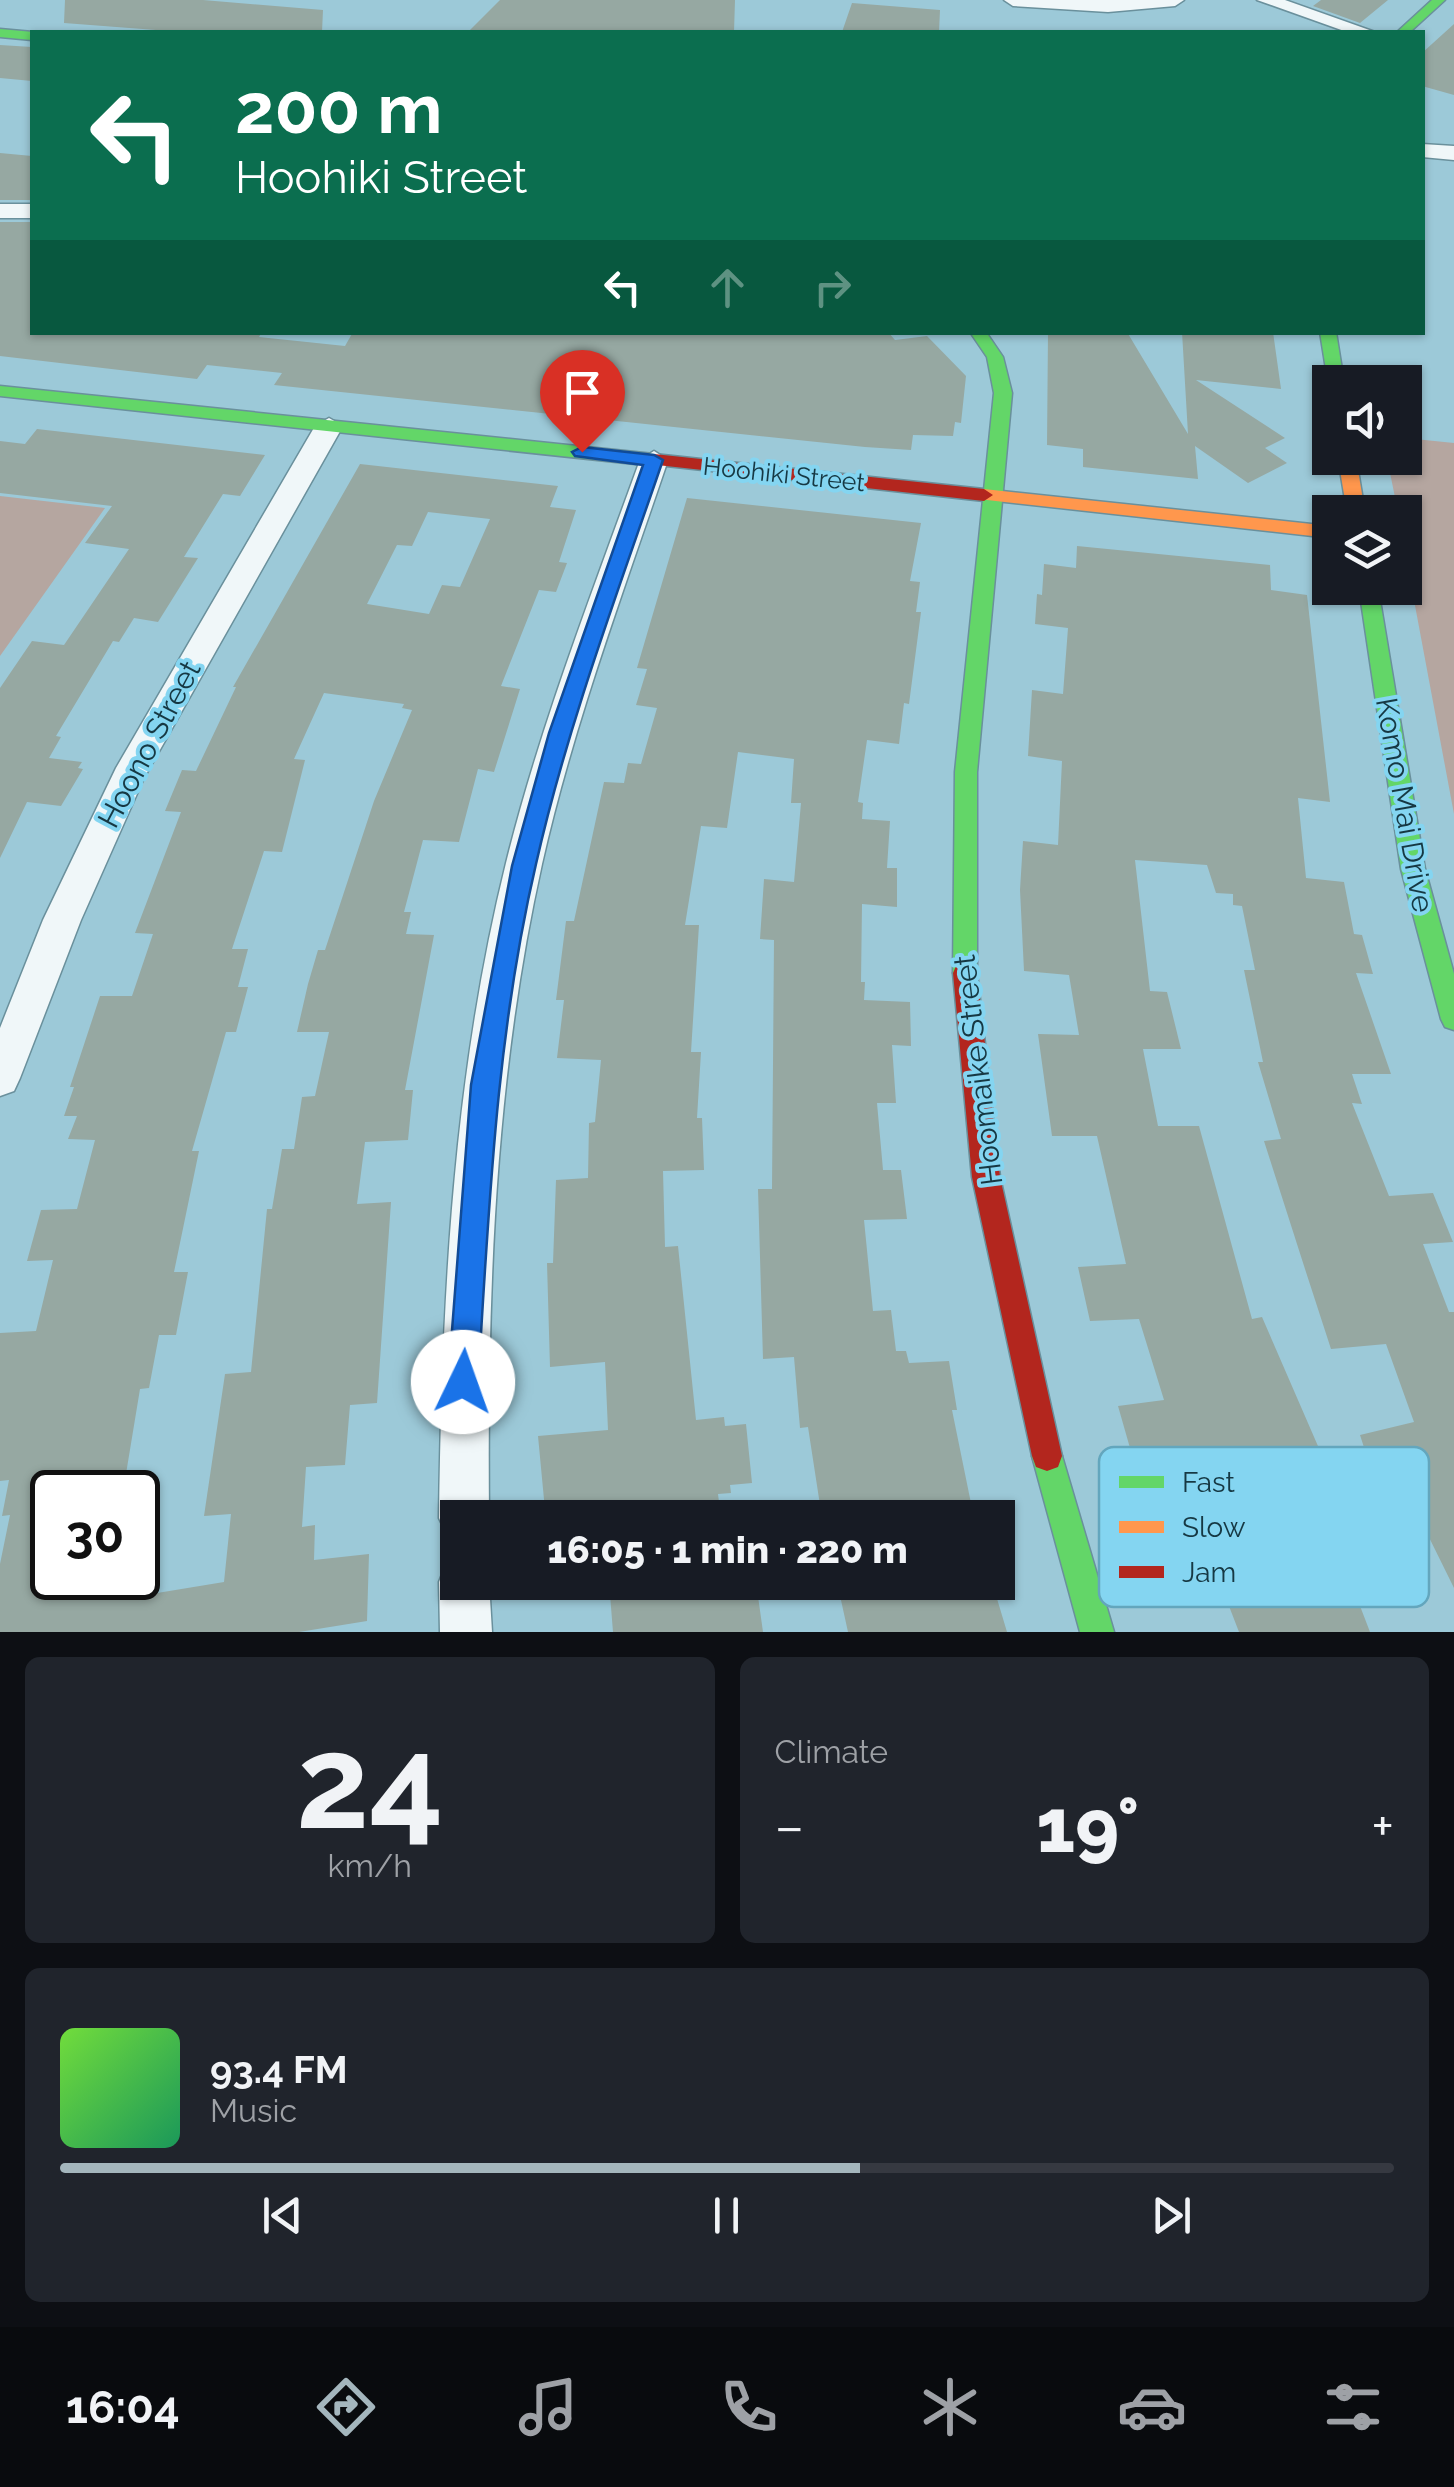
<!DOCTYPE html>
<meta charset="utf-8">
<style>
:root{--surface:#171b24;--page:#20242c;--text:#f1f3f6;--muted:#9ea1a6;--line:#363941;--accent:#a4b6bd}
body{margin:0;font-family:Raleway,sans-serif;background:var(--page);color:var(--text);height:100vh;display:flex;flex-direction:column;font-size:38px;white-space:nowrap}
*{box-sizing:border-box;margin:0}
p{font-size:32px;color:var(--muted)}
.icon{flex:none;width:55px;height:55px;fill:none;stroke:currentColor;stroke-width:2;stroke-linecap:round;stroke-linejoin:round}
.map{position:relative;height:1632px;overflow:hidden}
.details{display:flex;flex-direction:column;gap:25px;padding:25px;background:#0d0f14;flex:1}
.details>*{flex:none}
.guide{position:absolute;left:30px;top:30px;width:1395px;height:305px;border-radius:0px;box-shadow:0 2px 8px #0004;background:#0b6e4f;color:#fff;overflow:hidden}
.buttons{position:absolute;left:1312px;top:365px;display:grid;gap:20px}
.buttons a{display:grid;place-items:center;width:110px;height:110px;border-radius:0px;background:var(--surface);box-shadow:0 2px 8px #0004;font-size:50px}
.speed{position:absolute;left:30px;top:1470px;display:flex;gap:20px;font-size:50px;font-weight:700;text-align:center}
.speed>*{display:grid;place-content:center;width:130px;height:130px;border-radius:50%;background:var(--surface);box-shadow:0 2px 8px #0004;line-height:1}
.speed .limit{border:5px solid #111;border-radius:15px;background:#fff;color:#111}
.pin{position:absolute;display:grid;place-items:center;width:85px;height:85px;color:#fff;margin:-102px -42px;border-radius:50% 50% 50% 0;rotate:-45deg;box-shadow:0 0 10px #0007}
.pin .icon{rotate:45deg}
.me{position:absolute;width:110px;margin:-55px;rotate:3deg;stroke-linejoin:round;filter:drop-shadow(0 0 8px #0008)}
.turn{display:flex;align-items:center;gap:35px;height:210px;padding:0 40px;font-size:45px}
.turn .icon{width:130px;height:130px;stroke-width:2.5}
.turn b{display:block;font-size:70px;line-height:85px}
.lanes{display:flex;align-items:center;height:95px;padding:0 40px;background:#0003;justify-content:center;gap:50px;direction:ltr}
.lanes .off{opacity:.35}
.big{font-size:75px;font-weight:800;line-height:1.1}
.details .widget{flex:1;display:flex;flex-direction:column;justify-content:center;gap:15px;min-width:0;padding:0 35px;border-radius:15px;background:var(--page)}
.details .dial{align-items:center;gap:0}
.dial b{font-size:130px;line-height:1}
.song{display:flex;align-items:center;gap:30px}
.cover{width:120px;height:120px;border-radius:15px;background:linear-gradient(135deg,hsl(100 70% 55%),hsl(150 70% 35%))}
.played{height:10px;border-radius:5px;background:linear-gradient(90deg,var(--accent) 60%,var(--line) 60%)}
.keys{display:flex;justify-content:space-around;direction:ltr}
.heat{display:flex;justify-content:space-between;align-items:center;font-size:55px;direction:ltr}
.details .tiles{flex:1;display:grid;gap:25px;grid-template-columns:1fr 1fr}
.widget:last-child{grid-column:span 2}
.trip{position:absolute;left:440px;top:1500px;width:575px;height:100px;border-radius:0px;background:var(--surface);box-shadow:0 2px 8px #0004;font-weight:800;line-height:100px;text-align:center}
.dock{display:flex;height:160px;justify-content:space-around;align-items:center;background:#090b0e;color:var(--muted)}
.dock .icon{width:70px;height:70px}
.dock .current{color:var(--accent)}
.dock b{font-size:45px;color:var(--text)}
.map>svg:first-child{display:block}
.green{fill:#b5a6a0}
.building{fill:#96a8a2;fill-rule:evenodd}
.lines{fill:none;stroke-linecap:round;stroke-linejoin:round}
.street-casing{stroke:#6a909c;stroke-width:3}
.fast-casing{stroke:#6a909c;stroke-width:3}
.slow-casing{stroke:#6a909c;stroke-width:3}
.jam-casing{stroke:#6a909c;stroke-width:3}
.street{fill:#f0f7f9;fill-rule:evenodd}
.fast{fill:#63d668;fill-rule:evenodd}
.slow{fill:#ff974d;fill-rule:evenodd}
.jam{fill:#b3261e;fill-rule:evenodd}
.route{fill:#1a73e8;stroke:#114b97;stroke-width:2.5}
.labels{text-anchor:middle;dominant-baseline:central;stroke-width:8;stroke-linejoin:round;paint-order:stroke}
.far-street-label{font-size:25px;fill:#163843;stroke:#84d5f1}
.street-label{font-size:30px;fill:#163843;stroke:#84d5f1}
.key{fill:#84d5f1;stroke:#63a6bd;stroke-width:2.5}
.key-label{font-size:28px;fill:#163843}
</style>
<div class="map">
<svg width="1454" height="1632" viewBox="0 0 1454 1632">
<rect width="100%" height="100%" fill="#9cc9d8"/>
<path class="green" d="M1405,438l49,5v371l-49,-262v-40h-7l-11,-54h18z
M0,496l105,12 -105,148z"/>
<path class="building" d="M65,0h138l120,10 -1,22h-140l-118,-9z
M735,0l-1,32h-266l32,-32z
M1321,0h67l-28,23 -47,-17z
M852,3l88,7 -1,22h-97z
M1454,24v71l-32,-9v-33z
M0,45l32,2v34l-32,-3z
M0,153l32,3v44h-32z
M0,222h32v110h230l-3,5 86,9 8,-14h535l7,8 32,-4 39,40 -5,47 -6,-1 -2,14 -40,-1 -2,15 -46,-3 -591,-62 8,-12 -75,-8 -10,14 -197,-23z
M1048,332h79l61,102 -6,-102h91l8,57 -85,-9 89,58 -20,10 22,15 -39,20 -53,-37 3,33 -115,-12v-18l-36,-4z
M37,429l228,26 -25,41 -17,-2 -39,63 14,1 -40,64 -24,-4 -15,24 -6,-1 -57,95 5,1 -12,21 33,4 -4,6 5,1 -22,37 -34,-4 -27,56v-170l32,-47 32,4 65,-96 -44,-6 27,-37 -112,-13v-52l25,3z
M360,464l198,22 -8,21 26,3 -17,52 8,1 -11,29 -17,-2 -38,96 19,3 -26,83 -16,-3 -19,73 -36,-2 -19,72h7l-5,22 28,1 -29,155h8l-5,50 -43,2 -8,62 34,-2 -14,201 -27,2 -5,60 -39,2 -4,60 13,-2 -1,35 55,-6 -2,67 -68,11h-299v-68l10,-49 -8,1 7,-36 -9,1v-148l36,-2 17,-71 -26,1 14,-51 36,-1 18,-69 -27,-1 9,-23h-13l10,-29h-4l30,-91h32l21,-62 -18,-1 46,-121 -16,-1 17,-41 14,1 40,-84h-3zM428,512l62,7 -30,68 -18,-2 -13,29 -62,-10 30,-59 15,1zM324,693l80,11 -2,4 10,2 -38,91 -49,149h-7l-10,34 -11,48h32l-14,64 -13,1 -8,52h-12l-10,60h-5l-16,163 -26,2 -21,142 27,-2 -7,68 -79,13 1,-17h-94v-86h71l17,-103 9,-1 10,-53h17l12,-63h-14l25,-121h-7l34,-119h10l12,-45h-10l10,-38h-16l32,-98 18,1 23,-92 -11,-1z
M687,498l234,25 -11,58 10,1 -4,30h5l-12,92 -5,-1 -5,41 -32,-4 -9,62 5,1 -1,16 28,2 -3,47h10v39l-35,-3 -1,78h4l-1,18 46,2 1,44 -19,-1 4,58h-19l6,67h18l6,49 -43,1 9,91 18,-1 5,41h10l3,12 40,-2 8,49h-5l22,108h-152l-14,-91 -8,1 -6,-71 -31,2 -5,-170h14l2,-249 -14,-1 4,-60 30,3 7,-79h-10l3,-44 -56,-7 -11,76 -26,-2 -16,99h14l-8,127h10l-4,66h5l2,52 -41,1 2,76 13,-1 18,174 28,-3 1,9 21,-2 6,59 -22,2 1,8 -13,1 3,24h-161l-1,-9 -14,1 -7,-74 70,-6 -3,-68 -55,5 -3,-104h6l3,-83 32,-2 1,-55 6,-1 6,-62 -44,-2 7,-58h-8l10,-79h8l30,-139 20,1 4,-20 13,1 16,-56 -21,-3 11,-36 -10,-1z
M1077,546l193,19 1,25 36,5 23,207 -32,-4 8,80 38,4 10,52 8,1 11,39 -17,-1 35,101h-39l10,30 -10,-1 37,93 44,-3 20,49 -30,2 26,68h5v276l-36,-73 -86,18 38,99h-131l-27,-70 -46,10 -27,-74 5,-1 -26,-91 46,-6 -25,-81 -49,2 -12,-54 48,-3 -29,-128h-45l-14,-102 41,1 -10,-60 -45,-4 -4,-81 3,-49 35,4 4,-84 -34,-5 4,-66 31,4 5,-66 -33,-4 2,-30 5,1 2,-31 32,4zM1135,860l72,5 9,28 17,1v11l9,1 13,64h-11l19,92h-5l23,77 -17,2 41,128 26,80 55,-5 28,78 -54,13 11,34 -37,14 -72,-166 -10,2 -53,-193h-41l-15,-77h38l-14,-57 -17,-1z
M609,1582h147l7,50h-150z
M837,1582h155l15,50h-159z"/>
<g class="lines">
<g class="street-casing">
<path id="street" d="M1004,0h180l-9,6 -67,6 -95,-6z
M1257,0h28l90,32h-28z
M1422,144l32,2v14l-32,-3z
M0,204h32v14h-32z
M329,418l14,8 -199,352 -63,142 -61,158 -6,13 -14,5v-68l43,-108 73,-152 199,-342z
M654,451l14,9c-45,133 -95,266 -126,404 -48,215 -55,434 -53,654h-31v22l-11,-5 -8,-17c3,-220 14,-441 67,-655 34,-137 86,-270 134,-403z
M458,1560v22h31l3,50h-52l-1,-50 7,-18z"/>
</g>
<g class="fast-casing">
<path id="fast" d="M1432,0h13l-35,32h-13z
M0,29l33,3 -1,8 -32,-3z
M970,332h16l17,25 9,36 -35,379v201l-3,7 -9,3 -9,-3 -3,-7 2,-201 39,-379 -7,-36z
M1320,332h16l8,50h-14v4l-2,-4z
M0,386l654,68 9,6 -9,6 -654,-70z
M1359,588h19l47,281 29,105v56l-9,-3 -4,-8 -40,-150z
M1047,1441l11,4 4,11 52,176h-34l-48,-176 4,-11z"/>
</g>
<g class="slow-casing">
<path id="slow" d="M1338,458h18l9,54h-18z
M984,489l346,37v12l-352,-39 -3,-4z"/>
</g>
<g class="jam-casing">
<path id="jam" d="M654,454l330,35 9,6 -9,6 -336,-37v-8z
M965,963l9,3 3,7 23,204 62,279 -4,11 -11,4 -11,-4 -4,-11 -60,-279 -19,-204 3,-7z"/>
</g>
<use href="#street" class="street"/>
<use href="#fast" class="fast"/>
<use href="#slow" class="slow"/>
<use href="#jam" class="jam"/>
</g>
<path class="route" d="M582,447l72,8 9,5c-46,134 -96,267 -127,404 -40,171 -47,344 -58,518l-4,11 -11,4 -11,-4 -4,-11 23,-297 41,-219 37,-133 94,-268 -68,-9 -3,-4z"/>
<g class="labels">
<g class="far-street-label">
<text transform="translate(784 474) rotate(6)">Hoohiki Street</text>
</g>
<g class="street-label">
<text transform="translate(149 744) rotate(-62)">Hoono Street</text>
<text transform="translate(1405 805) rotate(80)">Komo Mai Drive</text>
<text transform="translate(978 1070) rotate(-97)">Hoomaike Street</text>
</g>
</g>
<rect x="1099" y="1447" width="330" height="160" rx="15" class="key"/>
<rect x="1119" y="1476" width="45" height="12" fill="#63d668"/>
<rect x="1119" y="1521" width="45" height="12" fill="#ff974d"/>
<rect x="1119" y="1566" width="45" height="12" fill="#b3261e"/>
<g class="key-label">
<text x="1182" y="1492">Fast</text>
<text x="1182" y="1537">Slow</text>
<text x="1182" y="1582">Jam</text>
</g>
</svg>
<div class="buttons">
<a><svg class="icon" aria-label="sound" viewBox="0 0 24 24"><path d="M4 9h4l5-4v14l-5-4H4zM17 9q2 3 0 6"/></svg></a>
<a><svg class="icon" aria-label="layers" viewBox="0 0 24 24"><path d="M12 4l9 5-9 5-9-5zM3 14l9 5 9-5"/></svg></a>
</div>
<div class="speed"><div class="limit">30</div></div>
<div class="pin" style="left:582px;top:452px;background:#d93025"><svg class="icon" aria-label="arrive" viewBox="0 0 24 24"><path d="M6 21V4h12l-3 4 3 4H6"/></svg></div>
<svg class="me" style="left:463px;top:1382px" viewBox="-20 -20 40 40"><circle r="19" fill="#fff"/><path d="M0-13L10 11 0 6-10 11z" fill="#1a73e8"/></svg>
<div class="trip">16:05 · 1 min · 220 m</div>
<div class="guide">
<div class="turn"><svg class="icon" aria-label="left" viewBox="0 0 24 24"><path d="M17 20v-9H6M10 6l-5 5 5 5"/></svg><div><b>200 m</b>Hoohiki Street</div></div>
<div class="lanes"><svg class="icon" aria-label="left" viewBox="0 0 24 24"><path d="M17 20v-9H6M10 6l-5 5 5 5"/></svg><svg class="icon off" aria-label="ahead" viewBox="0 0 24 24"><path d="M12 20V5M6 11l6-6 6 6"/></svg><svg class="icon off" aria-label="right" viewBox="0 0 24 24"><path d="M7 20v-9h11M14 6l5 5-5 5"/></svg></div>
</div>
</div>
<section class="details">
<div class="tiles">
<div class="widget dial"><b>24</b><p>km/h</p></div>
<div class="widget"><p>Climate</p>
<div class="heat"><a>−</a><b class="big">19°</b><a>+</a></div>
</div>
<div class="widget">
<div class="song"><i class="cover"></i><div><b>93.4 FM</b><p>Music</p></div></div>
<div class="played"></div>
<div class="keys"><svg class="icon" aria-label="previous" viewBox="0 0 24 24"><path d="M18 5L8 12l10 7zM5 5v14"/></svg><svg class="icon" aria-label="pause" viewBox="0 0 24 24"><path d="M8 5v14M16 5v14"/></svg><svg class="icon" aria-label="next" viewBox="0 0 24 24"><path d="M6 5l10 7-10 7zM19 5v14"/></svg></div>
</div>
</div>
</section>
<nav class="dock">
<b>16:04</b>
<svg class="icon current" aria-label="directions" viewBox="0 0 24 24"><path d="M12 3l9 9-9 9-9-9zM9 14v-3h6M13 9l2 2-2 2"/></svg>
<svg class="icon" aria-label="music" viewBox="0 0 24 24"><path d="M9 18V5l10-2v13"/><circle cx="6" cy="18" r="3"/><circle cx="16" cy="16" r="3"/></svg>
<svg class="icon" aria-label="phone" viewBox="0 0 24 24"><path d="M5 4h4l2 5-3 2q2 4 5 5l2-3 5 2v4C11 20 4 13 5 4z"/></svg>
<svg class="icon" aria-label="climate" viewBox="0 0 24 24"><path d="M12 3v18M4 7l16 10M4 17L20 7"/></svg>
<svg class="icon" aria-label="car" viewBox="0 0 24 24"><path d="M5 17H2v-5l4-1 3-4h7l3 4 3 1v5h-3M9 17h6M6 11h13"/><circle cx="7" cy="17" r="2"/><circle cx="17" cy="17" r="2"/></svg>
<svg class="icon" aria-label="filters" viewBox="0 0 24 24"><path d="M4 7h16M4 17h16"/><circle cx="9" cy="7" r="2"/><circle cx="15" cy="17" r="2"/></svg>
</nav>
